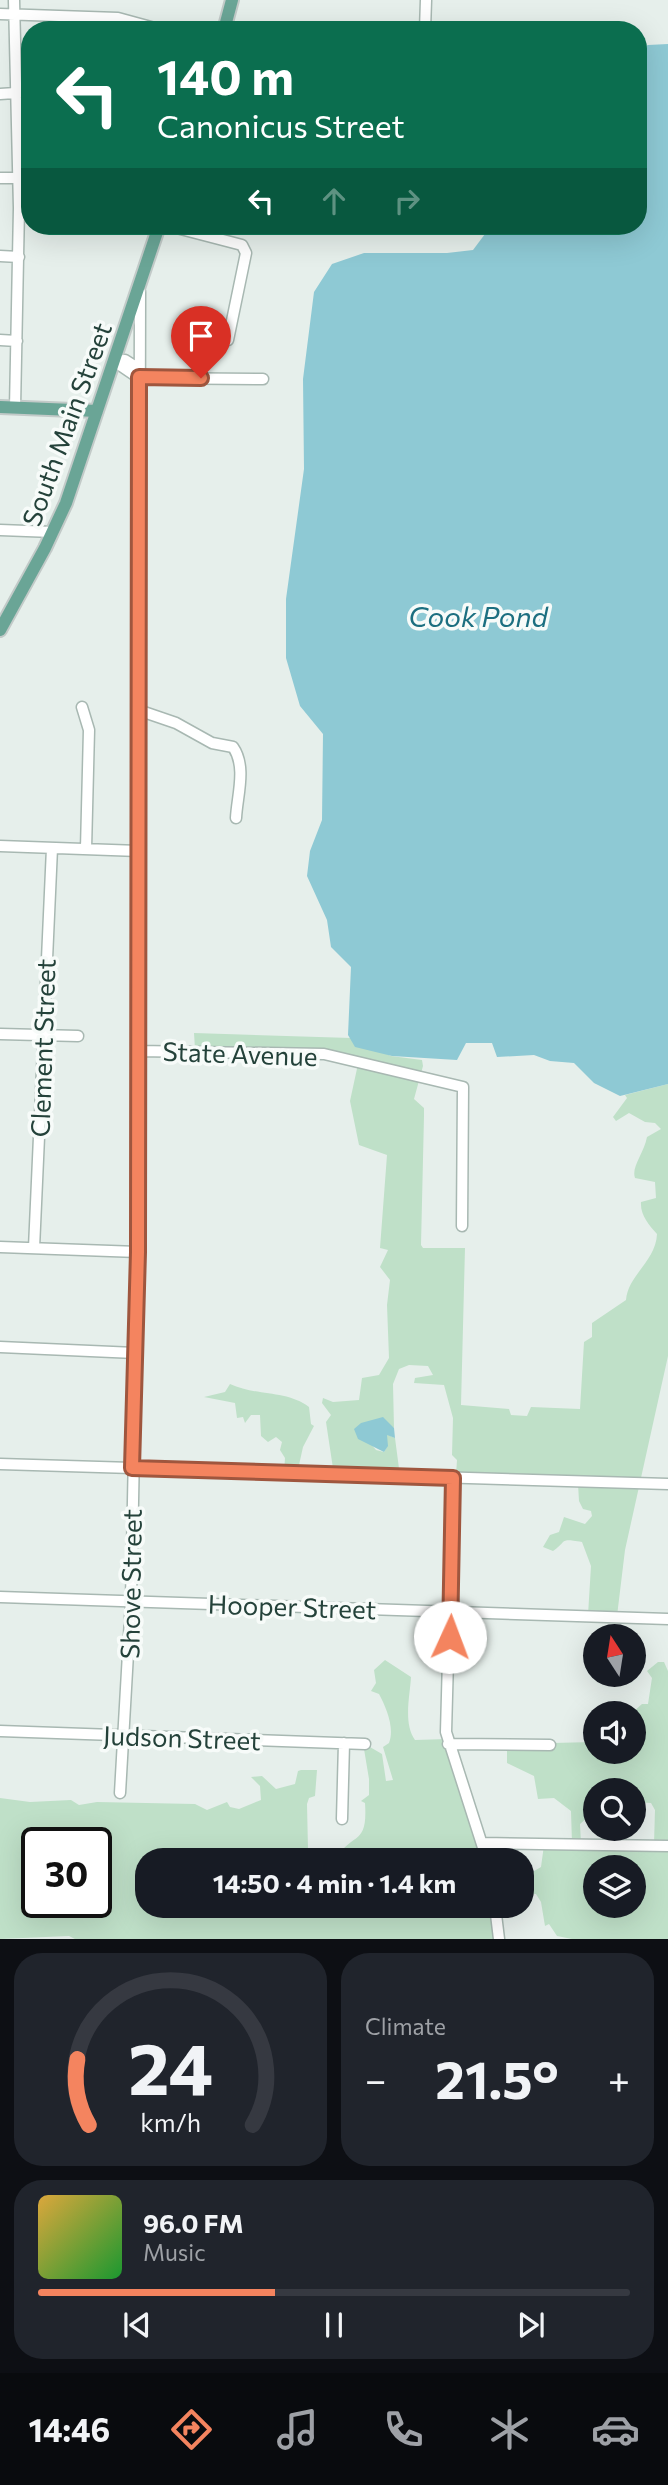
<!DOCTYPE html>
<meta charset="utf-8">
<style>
:root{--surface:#171b24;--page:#20242c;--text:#f1f3f6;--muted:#9ea1a6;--line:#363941;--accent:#f4845f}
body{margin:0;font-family:Commissioner,sans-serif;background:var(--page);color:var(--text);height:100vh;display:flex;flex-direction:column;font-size:26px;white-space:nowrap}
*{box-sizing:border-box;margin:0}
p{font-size:23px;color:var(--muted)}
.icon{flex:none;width:38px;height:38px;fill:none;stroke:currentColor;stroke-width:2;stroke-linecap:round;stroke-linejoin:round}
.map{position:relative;height:1939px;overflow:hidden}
.side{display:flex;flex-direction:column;gap:14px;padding:14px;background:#0d0f14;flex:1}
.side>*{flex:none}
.top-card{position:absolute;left:21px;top:21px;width:626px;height:214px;border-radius:28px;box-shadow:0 7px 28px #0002;background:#0b6e4f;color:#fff;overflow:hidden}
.needle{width:46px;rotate:348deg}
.buttons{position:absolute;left:583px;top:1624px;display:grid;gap:14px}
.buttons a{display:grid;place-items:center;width:63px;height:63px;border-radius:50%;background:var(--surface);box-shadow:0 7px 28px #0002;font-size:35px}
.speed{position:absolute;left:21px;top:1827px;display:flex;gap:14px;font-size:35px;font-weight:700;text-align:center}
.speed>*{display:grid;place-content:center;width:91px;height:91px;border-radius:50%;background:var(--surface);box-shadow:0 7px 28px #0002;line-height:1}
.speed .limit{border:4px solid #111;border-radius:10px;background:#fff;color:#111}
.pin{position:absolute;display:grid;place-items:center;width:60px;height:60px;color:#fff;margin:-72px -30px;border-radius:50% 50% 50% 0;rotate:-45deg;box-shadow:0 0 7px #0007}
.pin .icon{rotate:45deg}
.me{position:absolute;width:77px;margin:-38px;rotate:2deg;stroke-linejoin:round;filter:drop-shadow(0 0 5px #0008)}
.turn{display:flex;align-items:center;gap:24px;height:147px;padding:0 21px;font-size:32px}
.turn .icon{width:91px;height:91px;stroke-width:2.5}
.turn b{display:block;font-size:49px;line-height:60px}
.lanes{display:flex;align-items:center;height:66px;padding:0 21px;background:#0003;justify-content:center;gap:35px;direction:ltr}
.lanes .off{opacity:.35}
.big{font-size:52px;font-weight:700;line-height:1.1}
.side .widget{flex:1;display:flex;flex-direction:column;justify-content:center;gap:10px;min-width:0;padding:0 24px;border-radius:28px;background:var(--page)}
.side .dial{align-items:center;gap:0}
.dial svg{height:182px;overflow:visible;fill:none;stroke:var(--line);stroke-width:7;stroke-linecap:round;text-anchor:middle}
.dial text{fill:var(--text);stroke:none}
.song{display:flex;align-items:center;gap:21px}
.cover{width:84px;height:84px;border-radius:10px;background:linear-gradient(135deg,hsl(40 70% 55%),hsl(130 70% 35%))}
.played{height:7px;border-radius:4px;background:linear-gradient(90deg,var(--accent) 40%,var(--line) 40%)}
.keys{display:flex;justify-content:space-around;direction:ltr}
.heat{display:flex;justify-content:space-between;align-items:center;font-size:38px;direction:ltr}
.side .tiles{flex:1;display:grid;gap:14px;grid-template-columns:1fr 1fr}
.widget:last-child{grid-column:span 2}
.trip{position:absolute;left:135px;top:1848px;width:399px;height:70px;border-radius:28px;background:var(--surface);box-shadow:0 7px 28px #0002;font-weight:700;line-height:70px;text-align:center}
.dock{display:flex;height:112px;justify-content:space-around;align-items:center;background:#090b0e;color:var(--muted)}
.dock .icon{width:49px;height:49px}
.dock .current{color:var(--accent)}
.dock b{font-size:32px;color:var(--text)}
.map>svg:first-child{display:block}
.green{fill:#bfe0c8;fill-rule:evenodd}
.water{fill:#8ec9d4}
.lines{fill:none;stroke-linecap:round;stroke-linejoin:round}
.minor-casing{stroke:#a8b8b2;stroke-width:13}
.major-casing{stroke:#c2cac8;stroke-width:16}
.minor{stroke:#fff;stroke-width:10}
.major{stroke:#6aa596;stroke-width:12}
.route-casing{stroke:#9f563e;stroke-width:18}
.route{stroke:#f4845f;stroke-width:12}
.labels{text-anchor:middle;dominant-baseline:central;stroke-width:7;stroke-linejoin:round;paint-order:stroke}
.street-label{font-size:26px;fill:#24423a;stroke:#f7fbf9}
.water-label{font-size:28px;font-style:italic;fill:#1c6f80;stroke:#f7fbf9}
</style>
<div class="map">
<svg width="668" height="1939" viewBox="0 0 668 1939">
<rect width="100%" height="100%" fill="#e6efeb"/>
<path class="green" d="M194,1033l157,5 40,18 31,4 1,6 -9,33 10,9v8l-3,129 2,3h42l-4,157 48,4 2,6 16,1 4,-9 49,2 4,-67 8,-5v-14l34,-23c2,-25 30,-39 31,-66 -8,-9 -17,-19 -16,-32l15,-4 -1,-16 -20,-4c-4,-11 9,-25 12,-41l14,-8 -6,-6 -10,-1 -16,-9 -13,8 -3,-4 14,-19 -2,-3 43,-11v272l-43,194 -8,66 -29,-1 3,-49 -9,-24c-24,-4 -14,-1 -29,9l-10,-4 7,-12 9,-3 5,-15 21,7 7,-8 -1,-5 -8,-2 -4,-8 -1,-17 -122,-9 1,-15 -5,-5 1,-37 -9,-33 -30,-2 1,-5 18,-3 -5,-9 -19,-1 -10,4 -6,15 1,44 -7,-4 -17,19 6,7 8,2 3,-5 -1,-13 9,4 5,38 -66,-1 -8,-53 5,-7 -9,-12 1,-5 10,4 26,-2 3,-22 17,-3 10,-17 -2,-53 3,-25 -10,-13 8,-17 -8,-2 7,-93 -28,-10 -9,-44 8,-37 -35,-12 -128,-3z
M230,1384c25,12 57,6 79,23l2,17 3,2 -11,21 -6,27 -13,-1 1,-15 -5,-8 2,-8 -6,-5 -8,5 -7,-6 -1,-21h-9l-6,8 -2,-6 -6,1 -2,-15 -31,-6 21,-5z
M385,1660l26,17c-1,19 -8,46 4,63l32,-1 41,121h-153c17,-29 33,-13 30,-57l-4,-2 8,-6v-16l-6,-36 19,11 4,27 7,-1 -10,-33 6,-4c6,-15 -3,-36 -10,-49l-8,-3 5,-8 -2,-13z
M658,1662h6l4,9v268h-96l-15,-3 -8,-12 -4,2 -4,-24 -5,-8 -11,-1 -2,-10 6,-9 12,-7 3,-22 28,-2 -1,-32 -17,-13 -16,1 -4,-23 -27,-13v-19l88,-2v10h39l-2,-39 10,-9h6l4,-26 -5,-7zM595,1790h39v12l17,1 4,7 -1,34 -73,-1 -1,-19 15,-13zM595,1867h39v39h-39z
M301,1770h16l-2,26 -6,2 -2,6 1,45 9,11h-170v46h349l4,33h-425l-6,-3 -69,3v-141l30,4 41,-2 8,5 18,-3 98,2 12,6 20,-8 3,5 9,2 22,-9 -1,-14 -9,-9 11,-1 14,13 19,-5 3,-13zM37,1843h59v59h-59z"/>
<path class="water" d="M668,44v1040l-48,12 -26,-13 -20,-20 -24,-2 -16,-6 -37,2 -5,-14h-26l-9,17 -65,-4 -37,-9 -7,-12 3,-68 -20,-20 -4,-27 -20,-44 3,-25 12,-31 1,-86 -23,-28 -14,-48v-59l18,-130 -1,-90 11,-87 18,-28 32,-11h83l26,-3 18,-24h148v-177l9,-4z
M383,1417l11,11 1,10 -8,-3 1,11 -4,6 -26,-13 -4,-10 7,-6z"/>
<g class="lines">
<g class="minor-casing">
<path id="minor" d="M14,0l5,208 -4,200
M0,14l118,4 44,12
M425,30l1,-30
M0,94l30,-2
M0,178h30
M169,226l73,19 4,8 -18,87
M0,256l19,1
M0,340l17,1
M114,361l25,17 124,1
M114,361l11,-1 14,9
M0,530l53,2
M82,707l7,23 -3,119
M138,710l38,13 36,20 21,4c14,20 4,49 3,71
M0,846l139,5
M0,1034l78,2
M139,1051l185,3 139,33 -1,139
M0,1247l138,5
M34,1248l18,-400
M0,1347l135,6
M0,1464l668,20
M453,1478l-7,254 41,128
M0,1597l668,22
M0,1731l365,13
M448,1744l102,1
M120,1793l11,-192 7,-349 2,-960
M342,1819l2,-76
M483,1843l185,3
M495,1906l4,33"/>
</g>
<g class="major-casing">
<path id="major" d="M224,30l8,-30
M0,407l97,4
M0,630l45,-82 21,-45 93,-277"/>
</g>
<use href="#minor" class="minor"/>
<use href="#major" class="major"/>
</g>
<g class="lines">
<g class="route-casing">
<path id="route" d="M201,378l-62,-1 -1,875 -6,216 321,10 -3,159"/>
</g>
<use href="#route" class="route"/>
</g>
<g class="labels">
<g class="street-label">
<text transform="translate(66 424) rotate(-70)">South Main Street</text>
<text transform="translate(42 1048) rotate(-88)">Clement Street</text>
<text transform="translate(240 1053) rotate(2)">State Avenue</text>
<text transform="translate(130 1584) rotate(-89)">Shove Street</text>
<text transform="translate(292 1606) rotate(2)">Hooper Street</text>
<text transform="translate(182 1737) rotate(2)">Judson Street</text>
</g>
<g class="water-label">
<text x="478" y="616">Cook Pond</text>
</g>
</g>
</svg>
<div class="buttons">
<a><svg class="needle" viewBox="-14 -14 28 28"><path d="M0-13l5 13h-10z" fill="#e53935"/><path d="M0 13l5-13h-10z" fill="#9ea1a6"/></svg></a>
<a><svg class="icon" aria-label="sound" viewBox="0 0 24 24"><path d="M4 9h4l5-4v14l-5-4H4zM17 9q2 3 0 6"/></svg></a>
<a><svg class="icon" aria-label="search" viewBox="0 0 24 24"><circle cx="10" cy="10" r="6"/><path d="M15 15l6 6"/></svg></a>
<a><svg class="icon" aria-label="layers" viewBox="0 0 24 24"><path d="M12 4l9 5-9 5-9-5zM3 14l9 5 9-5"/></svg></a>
</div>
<div class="speed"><div class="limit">30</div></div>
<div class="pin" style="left:201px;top:378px;background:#d93025"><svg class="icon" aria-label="arrive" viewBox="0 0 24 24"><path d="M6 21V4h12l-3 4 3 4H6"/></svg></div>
<svg class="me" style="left:450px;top:1637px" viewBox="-20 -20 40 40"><circle r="19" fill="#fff"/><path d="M0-13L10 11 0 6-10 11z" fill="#f4845f"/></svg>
<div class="trip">14:50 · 4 min · 1.4 km</div>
<div class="top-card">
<div class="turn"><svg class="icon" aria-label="left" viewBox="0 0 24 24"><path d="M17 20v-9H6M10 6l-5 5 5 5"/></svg><div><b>140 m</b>Canonicus Street</div></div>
<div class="lanes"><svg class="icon" aria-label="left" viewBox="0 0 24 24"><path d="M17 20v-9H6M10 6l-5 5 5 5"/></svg><svg class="icon off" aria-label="ahead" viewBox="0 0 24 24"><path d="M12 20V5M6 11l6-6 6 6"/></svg><svg class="icon off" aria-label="right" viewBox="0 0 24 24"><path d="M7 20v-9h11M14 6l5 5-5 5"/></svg></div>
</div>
</div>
<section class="side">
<div class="tiles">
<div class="widget dial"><svg viewBox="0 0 100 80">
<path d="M14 69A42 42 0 1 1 86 69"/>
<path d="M14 69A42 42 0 0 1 9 40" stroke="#f4845f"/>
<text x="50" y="56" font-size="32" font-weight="700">24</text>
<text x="50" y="72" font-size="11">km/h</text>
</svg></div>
<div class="widget"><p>Climate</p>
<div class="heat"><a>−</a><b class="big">21.5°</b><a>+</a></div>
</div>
<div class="widget">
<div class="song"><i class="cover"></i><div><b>96.0 FM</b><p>Music</p></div></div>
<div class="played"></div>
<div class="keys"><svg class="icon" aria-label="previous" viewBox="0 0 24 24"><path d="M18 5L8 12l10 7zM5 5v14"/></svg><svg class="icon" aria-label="pause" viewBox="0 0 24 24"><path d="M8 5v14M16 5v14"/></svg><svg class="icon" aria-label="next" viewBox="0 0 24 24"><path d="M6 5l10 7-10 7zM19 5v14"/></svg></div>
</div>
</div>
</section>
<nav class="dock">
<b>14:46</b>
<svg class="icon current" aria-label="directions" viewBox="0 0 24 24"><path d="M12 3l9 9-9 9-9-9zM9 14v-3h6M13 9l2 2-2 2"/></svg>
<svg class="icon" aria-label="music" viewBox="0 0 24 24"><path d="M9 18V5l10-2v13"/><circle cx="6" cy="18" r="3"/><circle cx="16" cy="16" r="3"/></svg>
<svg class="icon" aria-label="phone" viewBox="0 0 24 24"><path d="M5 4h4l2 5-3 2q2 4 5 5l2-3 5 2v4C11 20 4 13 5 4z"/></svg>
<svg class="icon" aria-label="climate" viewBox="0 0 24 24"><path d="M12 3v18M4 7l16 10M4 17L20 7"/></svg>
<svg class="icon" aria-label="car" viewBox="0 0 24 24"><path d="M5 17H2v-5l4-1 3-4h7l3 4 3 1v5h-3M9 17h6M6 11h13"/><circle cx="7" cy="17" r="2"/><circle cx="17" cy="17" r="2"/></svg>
</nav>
